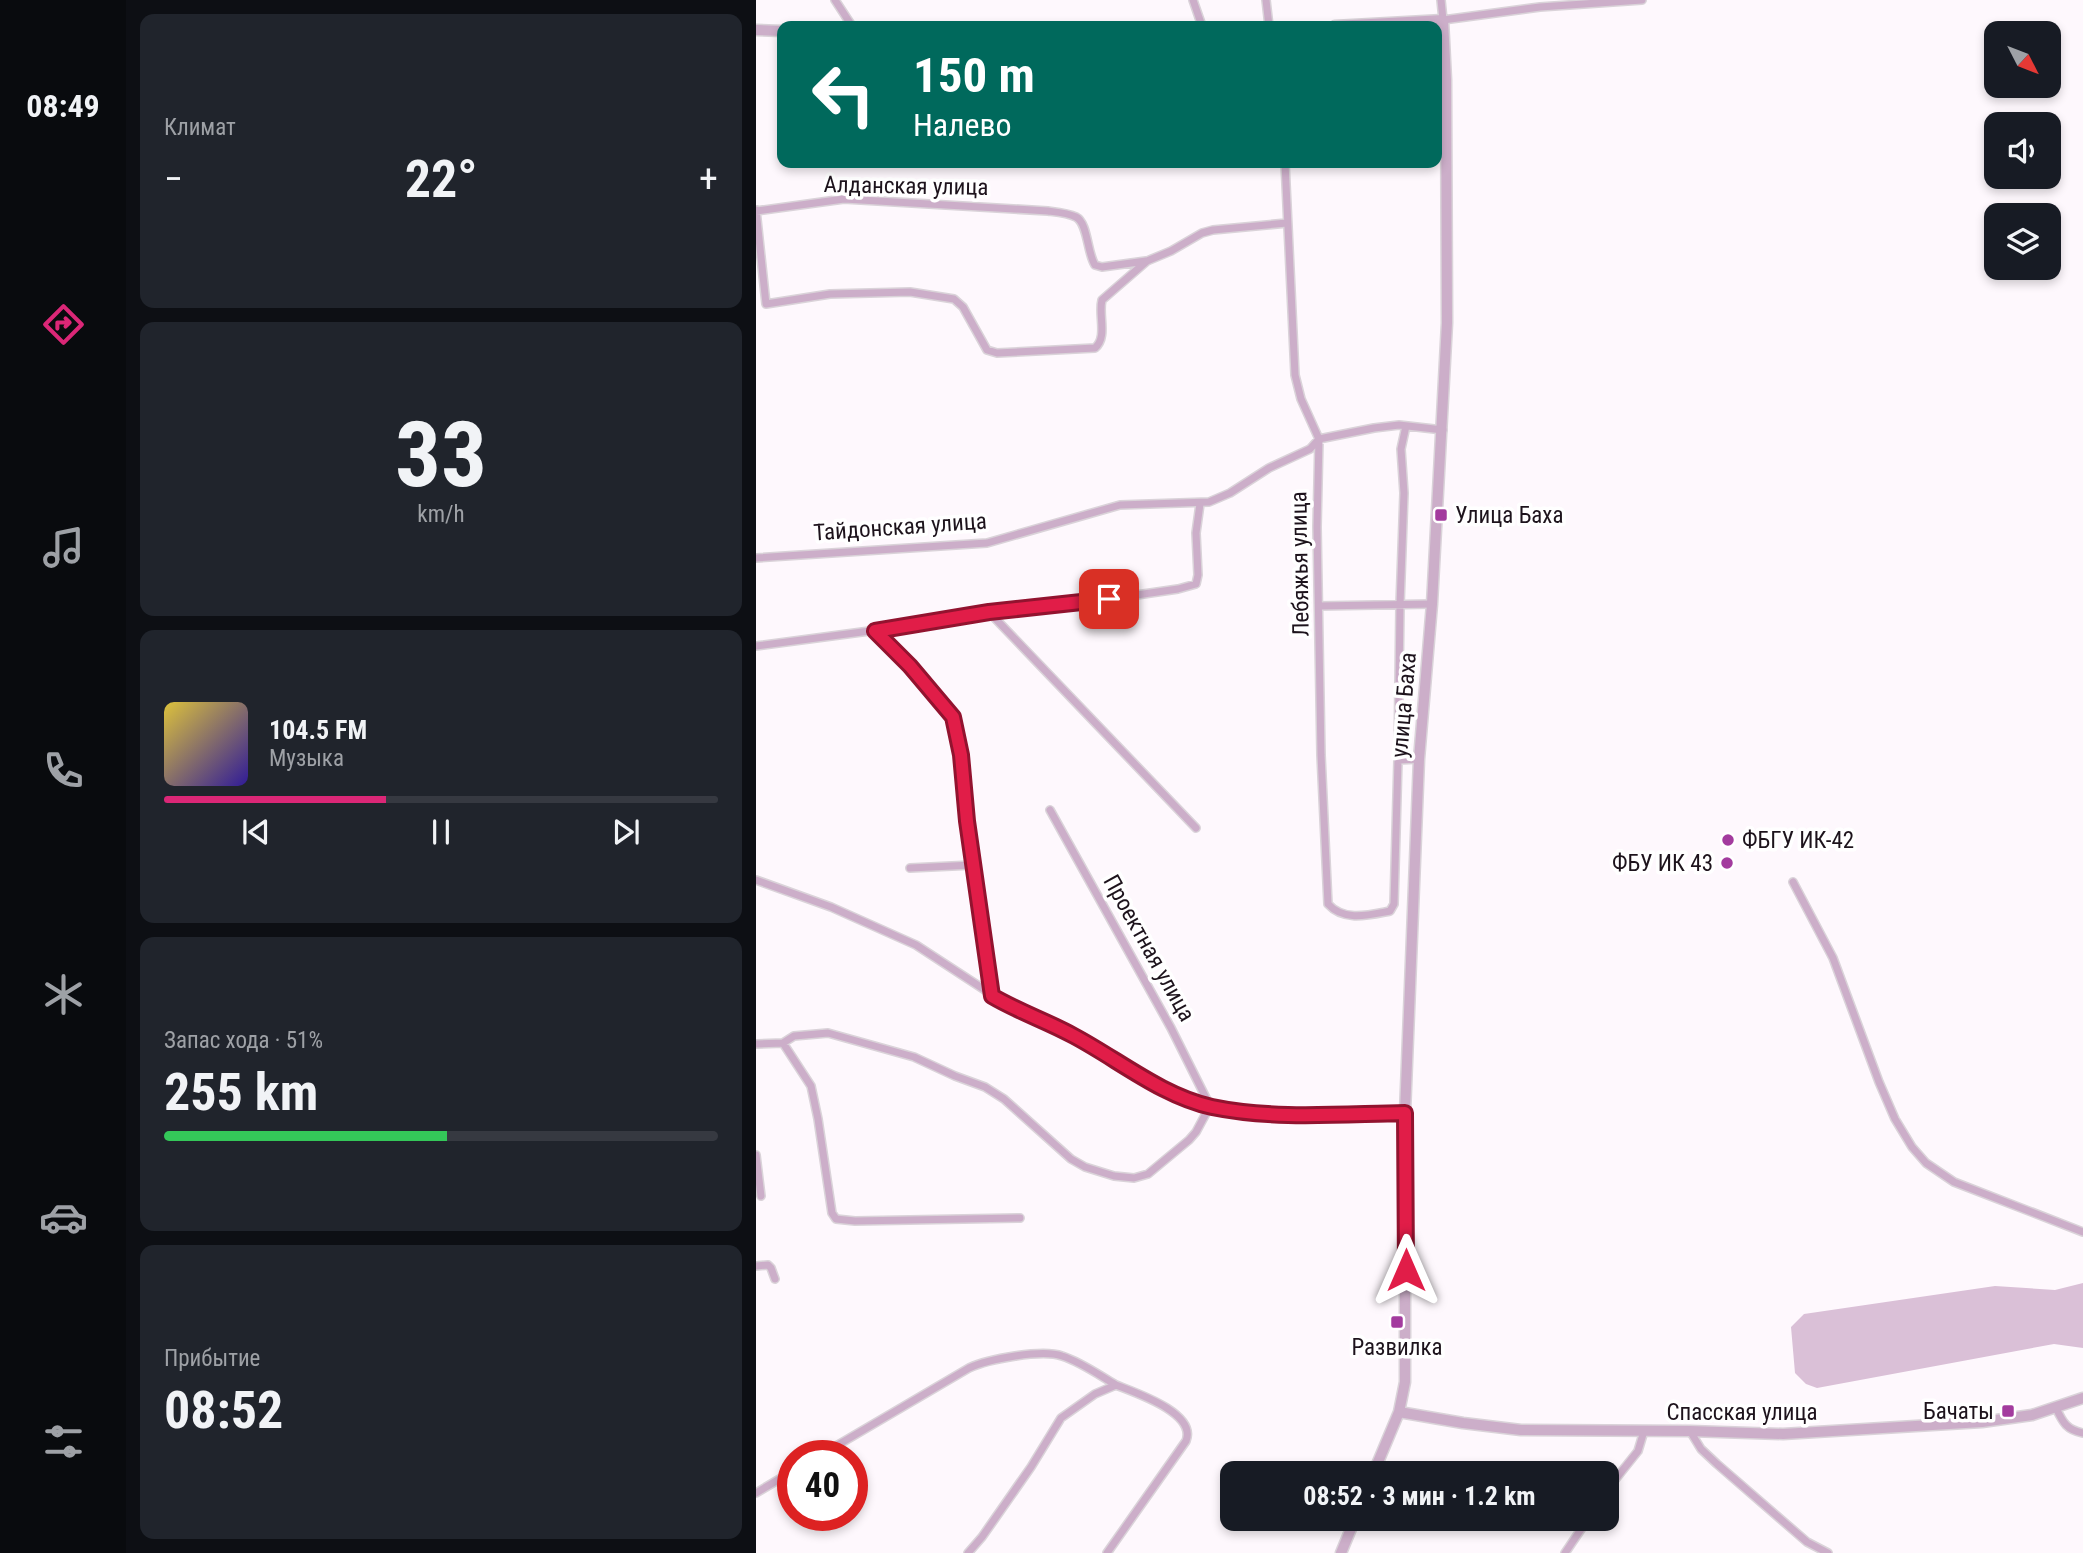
<!DOCTYPE html>
<html lang="ru">
<meta charset="utf-8">
<style>
:root{--surface:#171b24;--page:#20242c;--text:#f1f3f6;--muted:#9ea1a6;--line:#363941;--accent:#db2777}
body{margin:0;font-family:"Roboto Condensed",sans-serif;background:var(--page);color:var(--text);height:100vh;display:flex;flex-direction:column;font-size:26px;white-space:nowrap}
*{box-sizing:border-box;margin:0}
p{font-size:23px;color:var(--muted)}
.icon{flex:none;width:38px;height:38px;fill:none;stroke:currentColor;stroke-width:2;stroke-linecap:round;stroke-linejoin:round}
.map{position:relative;flex:1;overflow:hidden}
.side{display:flex;flex-direction:column;gap:14px;padding:14px;background:#0d0f14;width:630px}
.side>*{flex:none}
.hud{position:absolute;left:21px;top:21px;width:665px;height:147px;border-radius:14px;box-shadow:0 4px 10px #0003;background:#00695c;color:#fff;overflow:hidden}
.needle{width:46px;rotate:132deg}
.tools{position:absolute;left:1228px;top:21px;display:grid;gap:14px}
.tools a{display:grid;place-items:center;width:77px;height:77px;border-radius:14px;background:var(--surface);box-shadow:0 4px 10px #0003;font-size:35px}
.speed{position:absolute;left:21px;top:1440px;display:flex;gap:14px;font-size:35px;font-weight:700;text-align:center}
.speed>*{display:grid;place-content:center;width:91px;height:91px;border-radius:50%;background:var(--surface);box-shadow:0 4px 10px #0003;line-height:1}
.speed .limit{border:10px solid #d22;background:#fff;color:#111}
.pin{position:absolute;display:grid;place-items:center;width:60px;height:60px;color:#fff;margin:-30px;border-radius:14px;box-shadow:0 4px 10px #0006}
.me{position:absolute;width:77px;margin:-38px;rotate:0deg;stroke-linejoin:round;filter:drop-shadow(0 0 5px #0008)}
.turn{display:flex;align-items:center;gap:24px;height:147px;padding:0 21px;font-size:32px}
.turn .icon{width:91px;height:91px;stroke-width:2.5}
.turn b{display:block;font-size:49px;line-height:60px}
.big{font-size:52px;font-weight:700;line-height:1.1}
.side .widget{flex:1;display:flex;flex-direction:column;justify-content:center;gap:10px;min-width:0;padding:0 24px;border-radius:14px;background:var(--page)}
.side .dial{align-items:center;gap:0}
.dial b{font-size:91px;line-height:1}
.song{display:flex;align-items:center;gap:21px}
.cover{width:84px;height:84px;border-radius:10px;background:linear-gradient(135deg,hsl(50 70% 55%),hsl(250 70% 35%))}
.played{height:7px;border-radius:4px;background:linear-gradient(90deg,var(--accent) 40%,var(--line) 40%)}
.keys{display:flex;justify-content:space-around;direction:ltr}
.heat{display:flex;justify-content:space-between;align-items:center;font-size:38px;direction:ltr}
.charge{height:10px;border-radius:5px;background:linear-gradient(90deg,#34c759 51%,var(--line) 0)}
.trip{position:absolute;left:464px;top:1461px;width:399px;height:70px;border-radius:14px;background:var(--surface);box-shadow:0 4px 10px #0003;font-weight:700;line-height:70px;text-align:center}
main{display:flex;flex:1;min-height:0}
.tab-bar{display:flex;flex-direction:column;width:126px;justify-content:space-around;align-items:center;background:#090b0e;color:var(--muted)}
.tab-bar .icon{width:49px;height:49px}
.tab-bar .current{color:var(--accent)}
.tab-bar b{font-size:32px;color:var(--text)}
.map>svg:first-child{display:block}
.green{fill:#dac0d7}
.lines{fill:none;stroke-linecap:round;stroke-linejoin:round}
.minor-casing{stroke:#dad3d9;stroke-width:10}
.tertiary-casing{stroke:#dad3d9;stroke-width:13}
.minor{stroke:#ccaec9;stroke-width:7}
.tertiary{stroke:#ccaec9;stroke-width:10}
.route-casing{stroke:#92132f;stroke-width:18}
.route{stroke:#e11d48;stroke-width:12}
.poi-dot{fill:#a33b9e;stroke:#fff;stroke-width:2.5}
.labels{text-anchor:middle;dominant-baseline:central;stroke-width:7;stroke-linejoin:round;paint-order:stroke}
.street-label{font-size:23px;fill:#1d131c;stroke:#fff}
.poi-label{font-size:23px;fill:#1d131c;stroke:#fff;text-anchor:start}
</style>
<main>
<nav class="tab-bar">
<b>08:49</b>
<svg class="icon current" aria-label="directions" viewBox="0 0 24 24"><path d="M12 3l9 9-9 9-9-9zM9 14v-3h6M13 9l2 2-2 2"/></svg>
<svg class="icon" aria-label="music" viewBox="0 0 24 24"><path d="M9 18V5l10-2v13"/><circle cx="6" cy="18" r="3"/><circle cx="16" cy="16" r="3"/></svg>
<svg class="icon" aria-label="phone" viewBox="0 0 24 24"><path d="M5 4h4l2 5-3 2q2 4 5 5l2-3 5 2v4C11 20 4 13 5 4z"/></svg>
<svg class="icon" aria-label="climate" viewBox="0 0 24 24"><path d="M12 3v18M4 7l16 10M4 17L20 7"/></svg>
<svg class="icon" aria-label="car" viewBox="0 0 24 24"><path d="M5 17H2v-5l4-1 3-4h7l3 4 3 1v5h-3M9 17h6M6 11h13"/><circle cx="7" cy="17" r="2"/><circle cx="17" cy="17" r="2"/></svg>
<svg class="icon" aria-label="filters" viewBox="0 0 24 24"><path d="M4 7h16M4 17h16"/><circle cx="9" cy="7" r="2"/><circle cx="15" cy="17" r="2"/></svg>
</nav>
<section class="side">
<div class="widget"><p>Климат</p>
<div class="heat"><a>−</a><b class="big">22°</b><a>+</a></div>
</div>
<div class="widget dial"><b>33</b><p>km/h</p></div>
<div class="widget">
<div class="song"><i class="cover"></i><div><b>104.5 FM</b><p>Музыка</p></div></div>
<div class="played"></div>
<div class="keys"><svg class="icon" aria-label="previous" viewBox="0 0 24 24"><path d="M18 5L8 12l10 7zM5 5v14"/></svg><svg class="icon" aria-label="pause" viewBox="0 0 24 24"><path d="M8 5v14M16 5v14"/></svg><svg class="icon" aria-label="next" viewBox="0 0 24 24"><path d="M6 5l10 7-10 7zM19 5v14"/></svg></div>
</div>
<div class="widget"><p>Запас хода · 51%</p><b class="big">255 km</b><div class="charge"></div></div>
<div class="widget"><p>Прибытие</p><b class="big">08:52</b></div>
</section>
<div class="map">
<svg width="1327" height="1553" viewBox="0 0 1327 1553">
<rect width="100%" height="100%" fill="#fef8fd"/>
<path class="green" d="M1327,1283v65l-29,-4 -237,44 -11,-4 -11,-11 -4,-46 13,-13 191,-28 60,4z"/>
<g class="lines">
<g class="minor-casing">
<path id="minor" d="M79,0l17,26
M437,0l9,26
M510,0l3,26
M685,0l2,20 97,-13 102,-7
M529,163l10,212 6,24 18,40 -2,88 4,228 7,149c16,18 41,11 62,7l4,-7 4,-144 21,-1
M0,210l10,94 64,-10 80,-2 44,7 9,8 24,43 10,3 98,-5c13,-11 3,-33 7,-48l45,-39 24,-10 31,-18 11,-3 74,-7
M0,211l88,-12 204,12c8,1 20,2 28,6 12,6 11,36 19,48l7,2 44,-6
M0,558l231,-15 133,-38 89,-3 21,-9 39,-25 41,-19 9,-10 55,-11 25,-3 44,5
M563,606l113,-2
M233,612l207,216
M119,631l35,35 43,51 8,38 6,66 25,175
M0,646l174,-23 59,-11 120,-13 69,-10 18,-5 2,-9 -2,-42 4,-29
M642,760l2,-155 4,-112 -3,-44 5,-23
M154,868l63,-3
M0,880l75,27 85,38 95,62 62,28 86,50 26,13 25,8 52,9 143,-2
M1037,882l40,76 46,124 16,37 17,28 14,16 28,19 129,50
M27,1043l11,-7 34,-3 86,24 41,19 30,11 19,12 67,60 14,8 29,9 20,2 14,-4 41,-34 7,-8 14,-26 -39,-78 -121,-218
M0,1044l27,-1 28,43 7,33 14,94 4,6 19,2 165,-3
M0,1155l5,41
M0,1266l12,-1 3,3 4,11
M1300,1408c7,15 11,22 27,25
M934,1431l11,18 16,15 90,78 21,11
M63,1456l150,-88c19,-9 73,-19 93,-12 19,6 37,19 54,29
M850,1491l32,-40 6,-20
M0,1493l37,-22
M212,1553l14,-16 49,-70 30,-49 34,-24 21,-9c20,8 81,28 70,56l-79,112
M809,1553l23,-34"/>
</g>
<g class="tertiary-casing">
<path id="tertiary" d="M579,26l108,-6 3,60 1,243 -15,281 -13,155 -14,354v269l-6,30 -26,62
M0,30l26,1
M643,1412l64,11 58,7 169,1 93,3 199,-12 50,-7 51,-17
M585,1553l14,-34"/>
</g>
<use href="#minor" class="minor"/>
<use href="#tertiary" class="tertiary"/>
</g>
<g class="lines">
<g class="route-casing">
<path id="route" d="M353,599l-120,13 -114,19 35,35 43,51 8,38 6,66 25,175c27,16 55,25 82,40 45,24 88,60 138,71 63,13 129,7 193,6l1,157"/>
</g>
<use href="#route" class="route"/>
</g>
<g class="poi-dot">
<rect x="678" y="508" width="14" height="14" rx="3.5"/>
<circle cx="972" cy="840" r="7"/>
<circle cx="971" cy="863" r="7"/>
<rect x="634" y="1315" width="14" height="14" rx="3.5"/>
<rect x="1245" y="1404" width="14" height="14" rx="3.5"/>
</g>
<g class="labels">
<g class="street-label">
<text transform="translate(150 186) rotate(1)">Алданская улица</text>
<text transform="translate(144 527) rotate(-4)">Тайдонская улица</text>
<text transform="translate(544 564) rotate(-91)">Лебяжья улица</text>
<text transform="translate(648 705) rotate(-85)">улица Баха</text>
<text transform="translate(393 948) rotate(61)">Проектная улица</text>
<text x="986" y="1412">Спасская улица</text>
</g>
<g class="poi-label">
<text x="699" y="515">Улица Баха</text>
<text x="986" y="840">ФБГУ ИК-42</text>
<text x="957" y="863" text-anchor="end">ФБУ ИК 43</text>
<text x="641" y="1347" text-anchor="middle">Развилка</text>
<text x="1238" y="1411" text-anchor="end">Бачаты</text>
</g>
</g>
</svg>
<div class="tools">
<a><svg class="needle" viewBox="-14 -14 28 28"><path d="M0-13l5 13h-10z" fill="#e53935"/><path d="M0 13l5-13h-10z" fill="#9ea1a6"/></svg></a>
<a><svg class="icon" aria-label="sound" viewBox="0 0 24 24"><path d="M4 9h4l5-4v14l-5-4H4zM17 9q2 3 0 6"/></svg></a>
<a><svg class="icon" aria-label="layers" viewBox="0 0 24 24"><path d="M12 4l9 5-9 5-9-5zM3 14l9 5 9-5"/></svg></a>
</div>
<div class="speed"><div class="limit">40</div></div>
<div class="pin" style="left:353px;top:599px;background:#d93025"><svg class="icon" aria-label="arrive" viewBox="0 0 24 24"><path d="M6 21V4h12l-3 4 3 4H6"/></svg></div>
<svg class="me" style="left:650px;top:1270px" viewBox="-20 -20 40 40"><path d="M0-17L14 15 0 8-14 15z" fill="#e11d48" stroke="#fff" stroke-width="4"/></svg>
<div class="trip">08:52 · 3 мин · 1.2 km</div>
<div class="hud">
<div class="turn"><svg class="icon" aria-label="left" viewBox="0 0 24 24"><path d="M17 20v-9H6M10 6l-5 5 5 5"/></svg><div><b>150 m</b>Налево</div></div>
</div>
</div>
</main>
